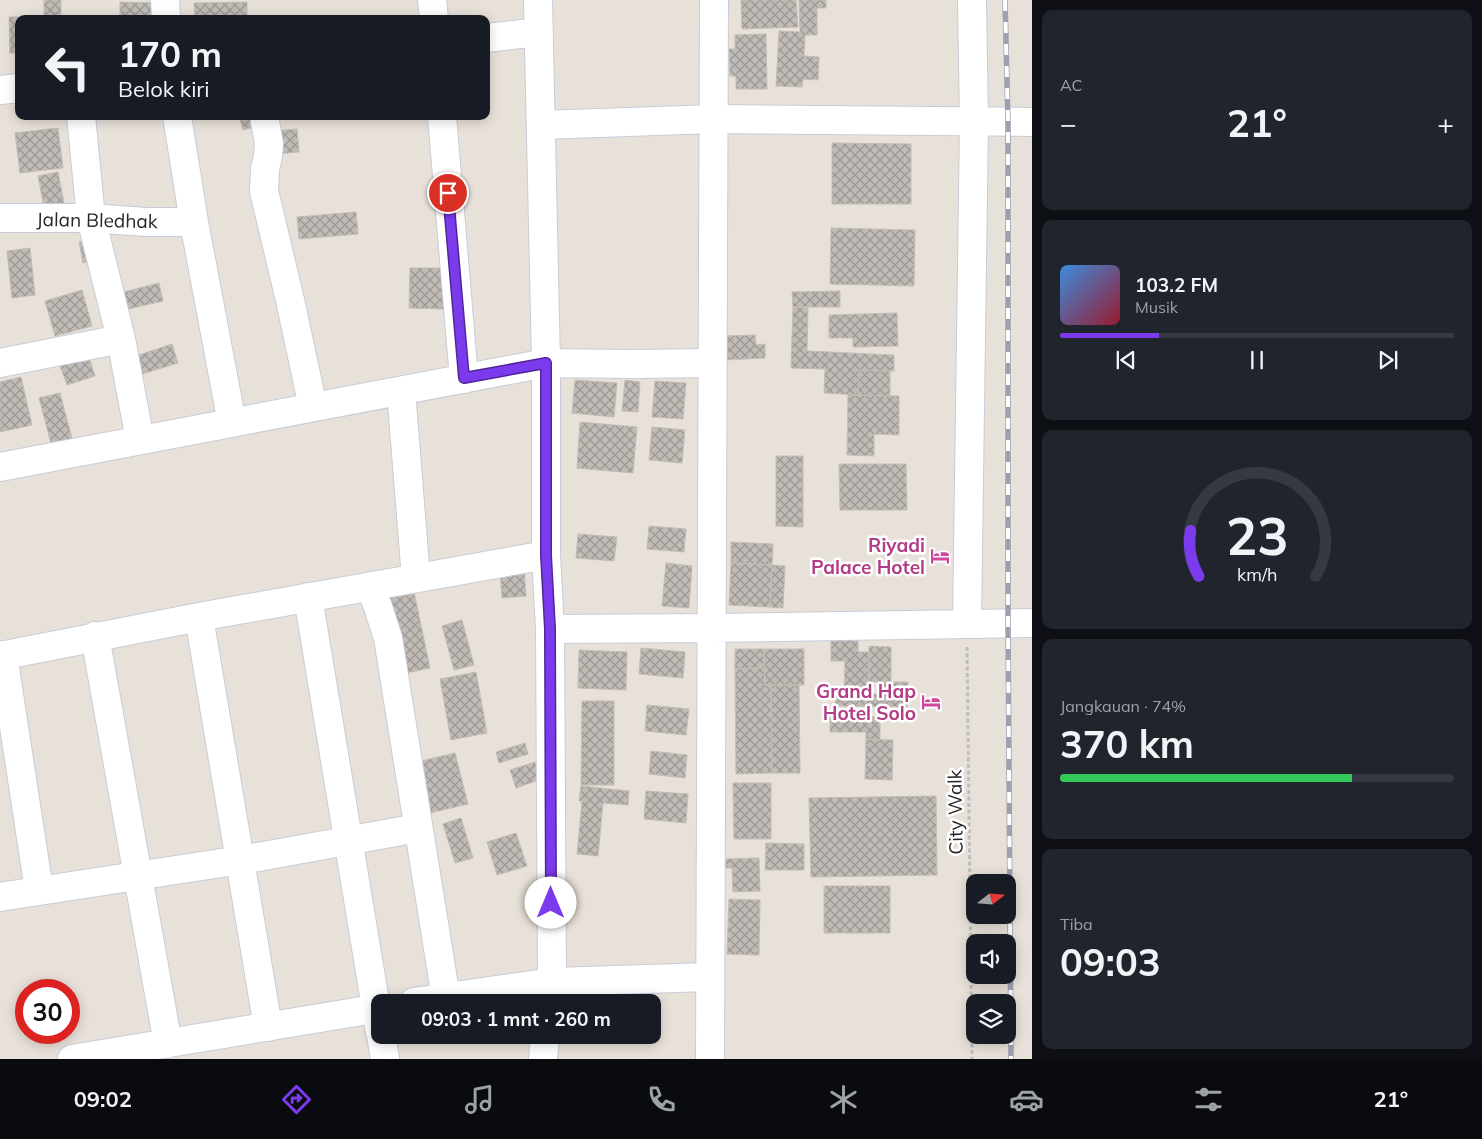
<!DOCTYPE html>
<html lang="id">
<meta charset="utf-8">
<style>
:root{--surface:#171b24;--page:#20242c;--text:#f1f3f6;--muted:#9ea1a6;--line:#363941;--accent:#7c3aed}
body{margin:0;font-family:Mulish,sans-serif;background:var(--page);color:var(--text);height:100vh;display:flex;flex-direction:column;font-size:19px;white-space:nowrap}
*{box-sizing:border-box;margin:0}
p{font-size:16px;color:var(--muted)}
.icon{flex:none;width:28px;height:28px;fill:none;stroke:currentColor;stroke-width:2;stroke-linecap:round;stroke-linejoin:round}
.map{position:relative;flex:1;overflow:hidden}
.panel{display:flex;flex-direction:column;gap:10px;padding:10px;background:#0d0f14;width:450px}
.panel>*{flex:none}
.hud{position:absolute;left:15px;top:15px;width:475px;height:105px;border-radius:10px;box-shadow:0 2px 12px #0003;background:#171b24;color:var(--text);overflow:hidden}
.needle{width:32px;rotate:73deg}
.controls{position:absolute;left:966px;top:874px;display:grid;gap:10px}
.controls a{display:grid;place-items:center;width:50px;height:50px;border-radius:10px;background:var(--surface);box-shadow:0 2px 12px #0003;font-size:25px}
.speed{position:absolute;left:15px;top:979px;display:flex;gap:10px;font-size:25px;font-weight:700;text-align:center}
.speed>*{display:grid;place-content:center;width:65px;height:65px;border-radius:50%;background:var(--surface);box-shadow:0 2px 12px #0003;line-height:1}
.speed .limit{border:8px solid #d22;background:#fff;color:#111}
.pin{position:absolute;display:grid;place-items:center;width:42px;height:42px;color:#fff;margin:-21px;border:2px solid #fff;border-radius:50%;box-shadow:0 1px 5px #0007}
.me{position:absolute;width:55px;margin:-28px;rotate:0deg;stroke-linejoin:round;filter:drop-shadow(0 0 4px #0008)}
.turn{display:flex;align-items:center;gap:18px;height:105px;padding:0 20px;font-size:22px}
.turn .icon{width:65px;height:65px;stroke-width:2.5}
.turn b{display:block;font-size:35px;line-height:42px}
.big{font-size:38px;font-weight:700;line-height:1.1}
.panel .tile{flex:1;display:flex;flex-direction:column;justify-content:center;gap:8px;min-width:0;padding:0 18px;border-radius:10px;background:var(--page)}
.panel .dial{align-items:center;gap:0}
.dial svg{height:130px;overflow:visible;fill:none;stroke:var(--line);stroke-width:7;stroke-linecap:round;text-anchor:middle}
.dial text{fill:var(--text);stroke:none}
.song{display:flex;align-items:center;gap:15px}
.cover{width:60px;height:60px;border-radius:8px;background:linear-gradient(135deg,hsl(210 70% 55%),hsl(350 70% 35%))}
.played{height:5px;border-radius:2px;background:linear-gradient(90deg,var(--accent) 25%,var(--line) 25%)}
.keys{display:flex;justify-content:space-around;direction:ltr}
.heat{display:flex;justify-content:space-between;align-items:center;font-size:28px;direction:ltr}
.charge{height:8px;border-radius:4px;background:linear-gradient(90deg,#34c759 74%,var(--line) 0)}
.trip{position:absolute;left:371px;top:994px;width:290px;height:50px;border-radius:10px;background:var(--surface);box-shadow:0 2px 12px #0003;font-weight:700;line-height:50px;text-align:center}
.tabs{display:flex;height:80px;justify-content:space-around;align-items:center;background:#090b0e;color:var(--muted)}
.tabs .icon{width:35px;height:35px}
.tabs .on{color:var(--accent)}
.tabs b{font-size:22px;color:var(--text)}
main{display:flex;flex:1;min-height:0}
.map>svg:first-child{display:block}
.building{fill:url(#building-cross-hatch);stroke:#c3bdb4}
.lines{fill:none;stroke-linecap:round;stroke-linejoin:round}
.minor-casing{stroke:#c8ccd7;stroke-width:30}
.path{stroke:#bebebe;stroke-width:3;stroke-dasharray:4 2.5;stroke-linecap:butt}
.minor{stroke:#fff;stroke-width:28}
.rail-casing{stroke:#9da0af;stroke-width:5.5}
.rail{stroke:#fff;stroke-width:4;stroke-dasharray:11;stroke-linecap:butt}
.route-casing{stroke:#51269a;stroke-width:12}
.route{stroke:#7c3aed;stroke-width:9}
.labels{text-anchor:middle;dominant-baseline:central;stroke-width:5;stroke-linejoin:round;paint-order:stroke}
.street-label{font-size:19px;fill:#272727;stroke:#fff}
.hotel-label{font-size:19px;font-weight:bold;fill:#b23c85;stroke:#fff;text-anchor:end}
</style>
<main>
<div class="map">
<svg width="1032" height="1059" viewBox="0 0 1032 1059">
<defs>
<pattern id="building-cross-hatch" width="8" height="8" patternUnits="userSpaceOnUse" patternTransform="scale(1.25)"><rect width="8" height="8" fill="#c0bbb6"/><path d="M0 0l8 8M0 8l8-8" fill="none" stroke="#9c9894"/></pattern>
</defs>
<rect width="100%" height="100%" fill="#e8e1da"/>
<path class="building" d="M44,0h17v19h-17z
M741,0h55l2,27 -56,2z
M799,0h27v8h-9v27h-12l-1,21 15,1 -1,23 -15,-1 -1,8 -26,-1 3,-55 21,1z
M120,2l39,1v16h-39z
M247,2v17h-52l-1,-16z
M276,16l26,1v2h-26z
M9,17h14l1,2h-5v34h-9z
M766,34l1,55h-31v-13h-6l-1,-27h6v-14z
M239,116h21l2,9 -19,5z
M58,128l5,40 -43,5 -5,-40z
M297,129l2,23 -24,2 -1,-23z
M832,143l79,1v60h-79z
M58,172l7,36 -20,4 -7,-36z
M356,212l2,22 -59,5 -2,-22z
M831,228l84,2 -1,56 -84,-2z
M91,240l4,21 -12,2 -4,-21z
M30,248l5,47 -23,3 -5,-47z
M410,268h35l-1,41 -35,-1z
M159,283l4,18 -39,9 -4,-17z
M82,290l10,36 -37,10 -10,-35z
M840,291v16h-47l-1,-15z
M793,307l15,1 -1,43 87,4v16l-35,-1 -1,25 -34,-2 1,-24 -34,-1z
M897,313l1,33 -45,1v-9h-24v-23z
M755,335l1,10 9,-1v14l-40,2 -1,-24z
M172,344l6,19 -36,11 -6,-18z
M88,354l7,22 -28,9 -8,-22z
M859,370l31,1v25l-32,-1z
M21,377l11,48 -32,7v-50z
M575,380l42,3 -3,34 -42,-4z
M625,380l15,2 -2,30 -16,-1z
M655,381l31,2 -3,36 -31,-2z
M60,393l14,53 -21,5 -14,-53z
M848,395l51,1v39l-25,-1v22l-27,-1z
M580,422l57,5 -4,46 -56,-5z
M652,427l33,3 -3,33 -33,-3z
M776,456h27v71l-27,-1z
M839,464h67l1,46h-67z
M649,526l37,3 -2,23 -37,-3z
M578,534l39,3 -3,24 -38,-3z
M731,542l42,2 -1,21 -41,-2z
M666,563l26,3 -3,42 -27,-2z
M731,563l41,2 -2,42 -41,-2z
M772,565l13,1 -2,42 -13,-1z
M524,567l2,29 -24,2 -2,-29z
M413,587l17,81 -29,6 -18,-80z
M462,620l12,45 -20,5 -12,-44z
M831,636h27v16h11v42h-25l1,-33h-14z
M869,646l22,1v35h-22z
M641,648l44,4 -2,26 -44,-4z
M735,649h29v19l-29,1z
M764,649h40v36h-39z
M579,650l48,2 -1,38 -48,-2z
M764,668l1,17h6l1,88 -36,1 -1,-105z
M476,672l11,61 -36,7 -11,-61z
M878,682h30l-1,25 -72,-1v-12h43z
M771,685h28l1,88h-28z
M582,701h32v84h-33z
M647,705l42,4 -3,26 -41,-4z
M830,716l50,1v23l-14,-1v-7h-36z
M866,739l27,1 -1,40 -27,-1z
M525,743l3,11 -29,9 -3,-11z
M651,751l36,4 -2,23 -36,-4z
M455,753l13,51 -38,9 -13,-51z
M535,762l6,17 -25,9 -6,-18z
M733,783h38v56h-37z
M581,786l48,5 -1,14 -25,-2 -5,53 -21,-2 5,-53h-3z
M646,791l42,3 -2,29 -42,-4z
M936,796l1,79 -126,2 -2,-79z
M461,818l12,40 -18,5 -12,-39z
M516,833l11,33 -30,9 -10,-33z
M766,843l38,1v26h-39z
M759,858l1,33 -27,1 -1,-24h-6l-1,-9z
M824,886h66v47h-66z
M729,899l31,1 -1,55 -32,-1z"/>
<g class="lines">
<g class="minor-casing">
<path id="minor" d="M165,0l1,19
M432,0l2,19
M486,38l53,-6
M0,90l19,-2
M81,116l10,102 30,121 19,101
M177,116l17,106 38,201
M264,116l5,28 -1,12 -3,13 -1,22 26,109 23,107
M442,116l22,263
M542,125l171,-6 319,3
M0,218h91l55,4h48
M0,363l121,-24
M401,391l15,187
M0,467l546,-104 86,1 80,-1
M370,586l8,21 10,31 58,360
M308,597l72,435
M199,617l69,410
M967,624l7,-502 -2,-122
M550,629l161,-1 321,-5
M95,636l73,408
M3,655l36,235
M0,656l199,-39 347,-62
M0,897l241,-37 177,-32
M414,1002l138,-20 -2,-353 -4,-74v-192l-8,-363
M549,1002l3,-20 157,-5
M381,1035l4,24
M72,1059l308,-51
M543,1059l2,-24
M710,1059l4,-1059"/>
</g>
<path class="path" d="M967,647l5,412"/>
<use href="#minor" class="minor"/>
<g class="rail-casing">
<path id="rail" d="M1005,0l3,122v501l3,436"/>
</g>
<use href="#rail" class="rail"/>
</g>
<g class="lines">
<g class="route-casing">
<path id="route" d="M448,193l16,185 82,-15v192l4,74 1,274"/>
</g>
<use href="#route" class="route"/>
</g>
<defs>
<g id="hotel-bare" transform="scale(1.5)"><path d="M-6-4.5h1.5V1H6V5H4.5V3h-9V5H-6ZM-4 0a1.8 1.8 0 1 1 3.6 0ZM.5 0V-2.5h3Q6-2.5 6 0Z" fill="#d1479c" stroke="#fff" stroke-width="2.5" paint-order="stroke"/></g>
</defs>
<g fill-rule="evenodd">
<use href="#hotel-bare" x="940" y="556"/>
<use href="#hotel-bare" x="931" y="702"/>
</g>
<g class="labels">
<g class="street-label">
<text transform="translate(97 220) rotate(1)">Jalan Bledhak</text>
<text transform="translate(955 812) rotate(-91)">City Walk</text>
</g>
<g class="hotel-label">
<text x="925" y="545">Riyadi<tspan x="925" dy="22">Palace Hotel</tspan></text>
<text x="916" y="691">Grand Hap<tspan x="916" dy="22">Hotel Solo</tspan></text>
</g>
</g>
</svg>
<div class="controls">
<a><svg class="needle" viewBox="-14 -14 28 28"><path d="M0-13l5 13h-10z" fill="#e53935"/><path d="M0 13l5-13h-10z" fill="#9ea1a6"/></svg></a>
<a><svg class="icon" aria-label="sound" viewBox="0 0 24 24"><path d="M4 9h4l5-4v14l-5-4H4zM17 9q2 3 0 6"/></svg></a>
<a><svg class="icon" aria-label="layers" viewBox="0 0 24 24"><path d="M12 4l9 5-9 5-9-5zM3 14l9 5 9-5"/></svg></a>
</div>
<div class="speed"><div class="limit">30</div></div>
<div class="pin" style="left:448px;top:193px;background:#d93025"><svg class="icon" aria-label="arrive" viewBox="0 0 24 24"><path d="M6 21V4h12l-3 4 3 4H6"/></svg></div>
<svg class="me" style="left:551px;top:903px" viewBox="-20 -20 40 40"><circle r="19" fill="#fff"/><path d="M0-13L10 11 0 6-10 11z" fill="#7c3aed"/></svg>
<div class="trip">09:03 · 1 mnt · 260 m</div>
<div class="hud">
<div class="turn"><svg class="icon" aria-label="left" viewBox="0 0 24 24"><path d="M17 20v-9H6M10 6l-5 5 5 5"/></svg><div><b>170 m</b>Belok kiri</div></div>
</div>
</div>
<section class="panel">
<div class="tile"><p>AC</p>
<div class="heat"><a>−</a><b class="big">21°</b><a>+</a></div>
</div>
<div class="tile">
<div class="song"><i class="cover"></i><div><b>103.2 FM</b><p>Musik</p></div></div>
<div class="played"></div>
<div class="keys"><svg class="icon" aria-label="previous" viewBox="0 0 24 24"><path d="M18 5L8 12l10 7zM5 5v14"/></svg><svg class="icon" aria-label="pause" viewBox="0 0 24 24"><path d="M8 5v14M16 5v14"/></svg><svg class="icon" aria-label="next" viewBox="0 0 24 24"><path d="M6 5l10 7-10 7zM19 5v14"/></svg></div>
</div>
<div class="tile dial"><svg viewBox="0 0 100 80">
<path d="M14 69A42 42 0 1 1 86 69"/>
<path d="M14 69A42 42 0 0 1 9 41" stroke="#7c3aed"/>
<text x="50" y="56" font-size="32" font-weight="700">23</text>
<text x="50" y="72" font-size="11">km/h</text>
</svg></div>
<div class="tile"><p>Jangkauan · 74%</p><b class="big">370 km</b><div class="charge"></div></div>
<div class="tile"><p>Tiba</p><b class="big">09:03</b></div>
</section>
</main>
<nav class="tabs">
<b>09:02</b>
<svg class="icon on" aria-label="directions" viewBox="0 0 24 24"><path d="M12 3l9 9-9 9-9-9zM9 14v-3h6M13 9l2 2-2 2"/></svg>
<svg class="icon" aria-label="music" viewBox="0 0 24 24"><path d="M9 18V5l10-2v13"/><circle cx="6" cy="18" r="3"/><circle cx="16" cy="16" r="3"/></svg>
<svg class="icon" aria-label="phone" viewBox="0 0 24 24"><path d="M5 4h4l2 5-3 2q2 4 5 5l2-3 5 2v4C11 20 4 13 5 4z"/></svg>
<svg class="icon" aria-label="climate" viewBox="0 0 24 24"><path d="M12 3v18M4 7l16 10M4 17L20 7"/></svg>
<svg class="icon" aria-label="car" viewBox="0 0 24 24"><path d="M5 17H2v-5l4-1 3-4h7l3 4 3 1v5h-3M9 17h6M6 11h13"/><circle cx="7" cy="17" r="2"/><circle cx="17" cy="17" r="2"/></svg>
<svg class="icon" aria-label="filters" viewBox="0 0 24 24"><path d="M4 7h16M4 17h16"/><circle cx="9" cy="7" r="2"/><circle cx="15" cy="17" r="2"/></svg>
<b>21°</b>
</nav>
